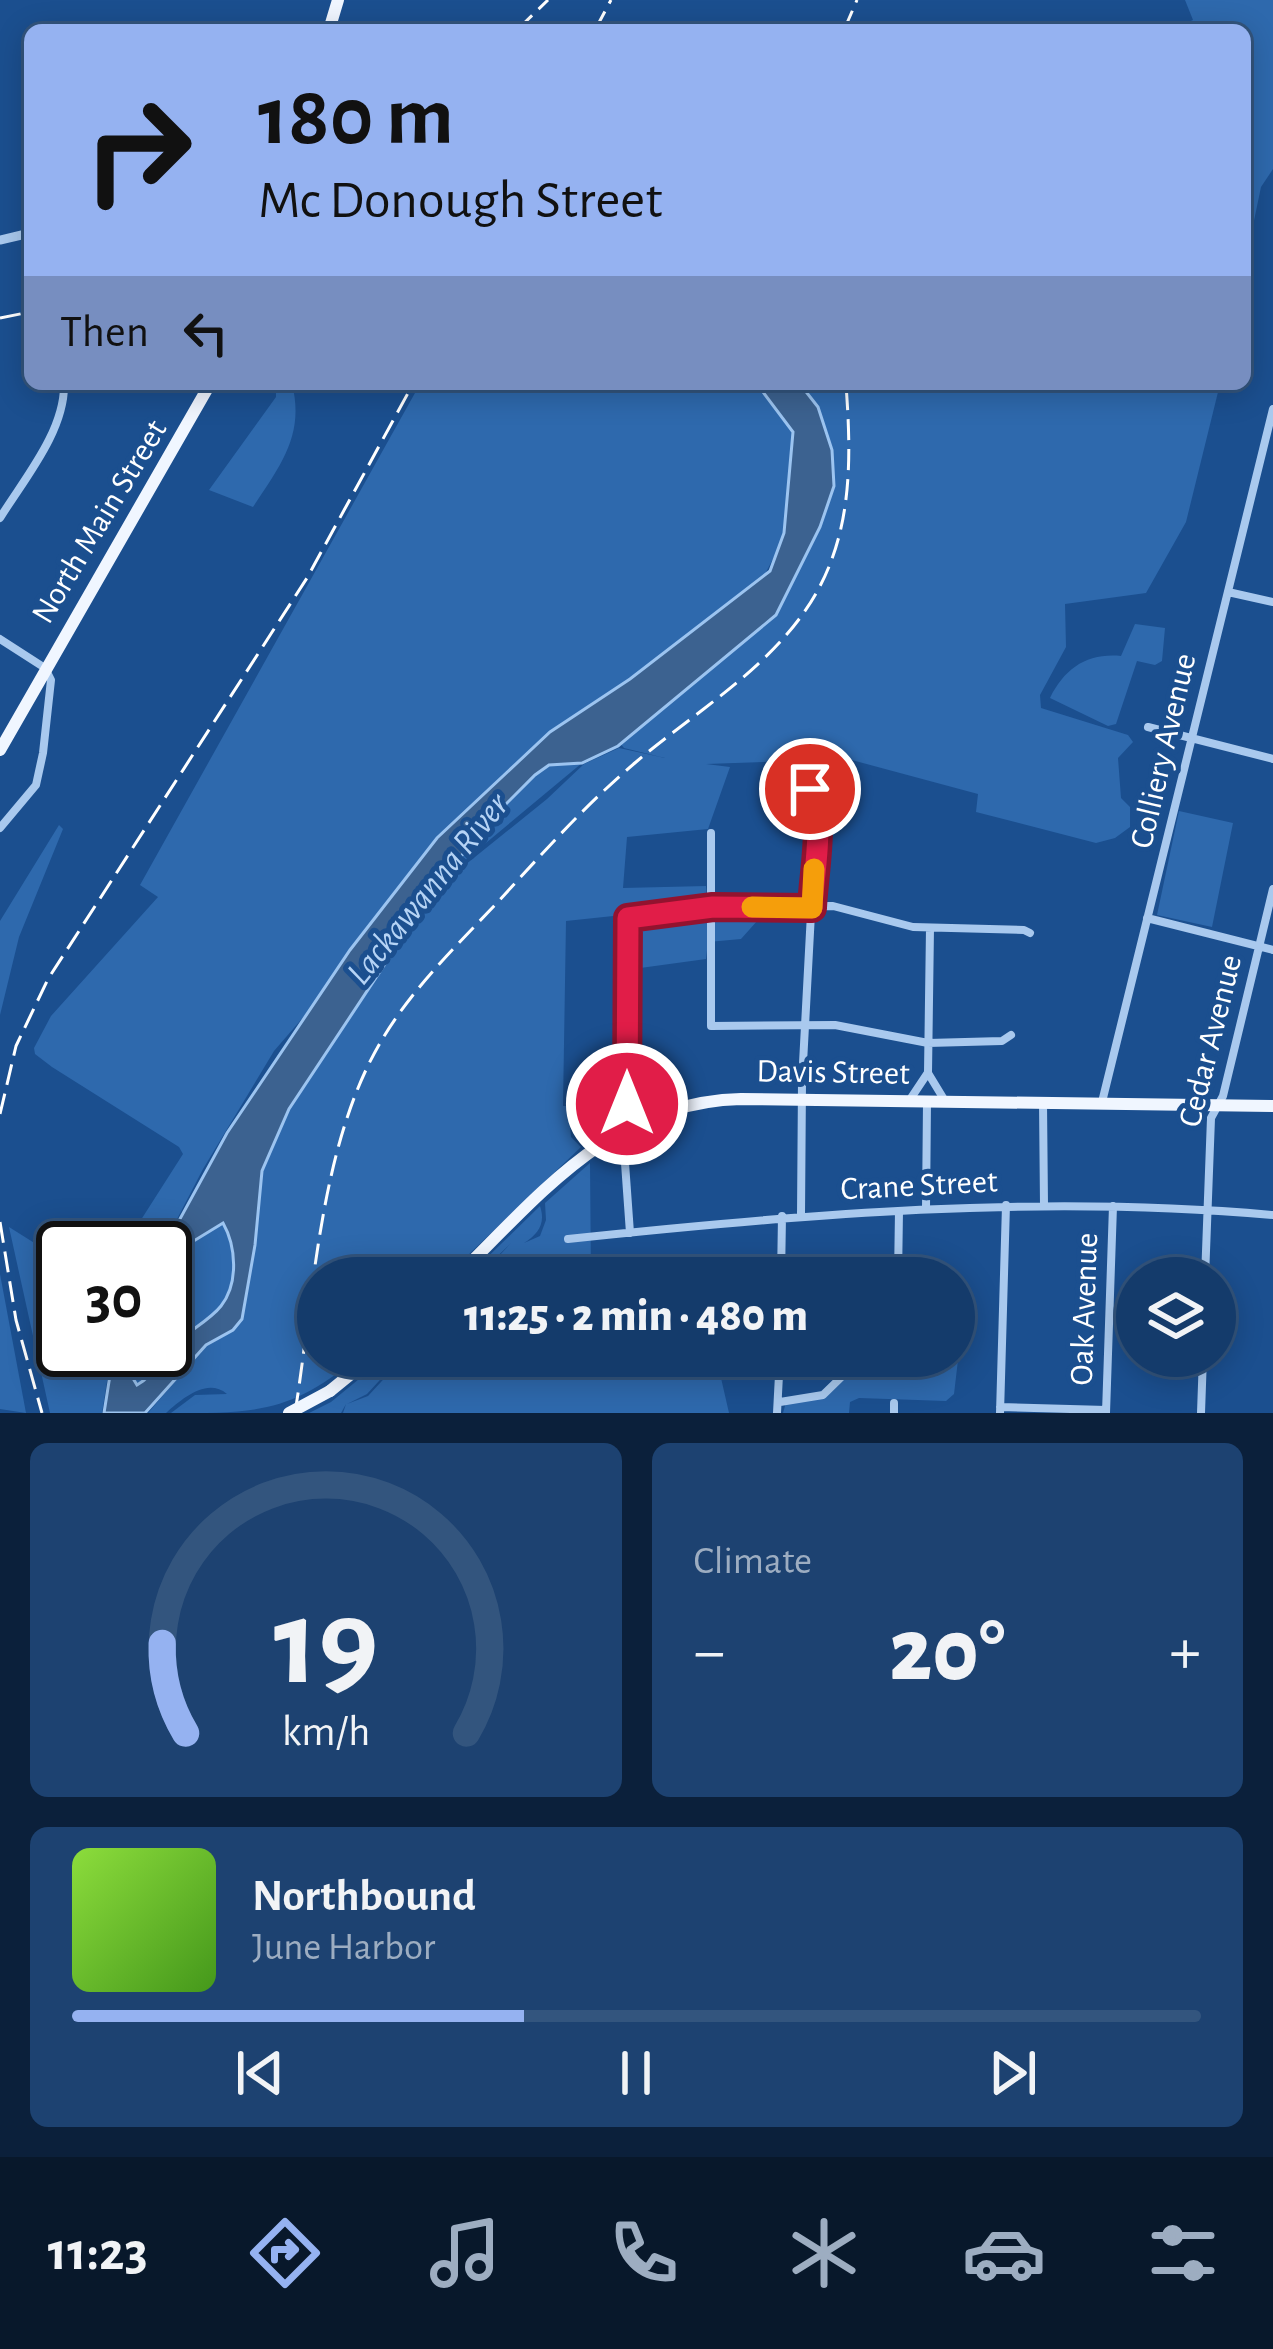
<!DOCTYPE html>
<meta charset="utf-8">
<style>
:root{--surface:#143b6b;--page:#1d4271;--text:#f1f3f6;--muted:#9dadc1;--line:#33557e;--accent:#95b2f1}
body{margin:0;font-family:"Alegreya Sans",sans-serif;background:var(--page);color:var(--text);height:100vh;display:flex;flex-direction:column;font-size:45px;white-space:nowrap}
*{box-sizing:border-box;margin:0}
p{font-size:39px;color:var(--muted)}
.icon{flex:none;width:66px;height:66px;fill:none;stroke:currentColor;stroke-width:2;stroke-linecap:round;stroke-linejoin:round}
.map{position:relative;height:1413px;overflow:hidden}
.drawer{display:flex;flex-direction:column;gap:30px;padding:30px;background:#0b203b;flex:1}
.drawer>*{flex:none}
.banner{position:absolute;left:24px;top:24px;width:1227px;height:366px;border-radius:18px;box-shadow:0 6px 30px #0003,0 0 0 3px var(--line);background:#95b2f1;color:#111;overflow:hidden}
.buttons{position:absolute;left:1116px;top:1257px;display:grid;gap:24px}
.buttons a{display:grid;place-items:center;width:120px;height:120px;border-radius:50%;background:var(--surface);box-shadow:0 6px 30px #0003,0 0 0 3px var(--line);font-size:60px}
.speed{position:absolute;left:36px;top:1221px;display:flex;gap:24px;font-size:60px;font-weight:700;text-align:center}
.speed>*{display:grid;place-content:center;width:156px;height:156px;border-radius:50%;background:var(--surface);box-shadow:0 6px 30px #0003,0 0 0 3px var(--line);line-height:1}
.speed .limit{border:6px solid #111;border-radius:18px;background:#fff;color:#111}
.pin{position:absolute;display:grid;place-items:center;width:102px;height:102px;color:#fff;margin:-51px;border:6px solid #fff;border-radius:50%;box-shadow:0 3px 12px #0007}
.me{position:absolute;width:132px;margin:-66px;rotate:0deg;stroke-linejoin:round;filter:drop-shadow(0 0 9px #0008)}
.turn{display:flex;align-items:center;gap:42px;height:252px;padding:0 36px;font-size:54px}
.turn .icon{width:156px;height:156px;stroke-width:2.5}
.turn b{display:block;font-size:84px;line-height:102px}
.then{display:flex;align-items:center;height:114px;padding:0 36px;background:#0003;gap:24px;font-size:45px}
.big{font-size:90px;font-weight:800;line-height:1.1}
.drawer .tile{flex:1;display:flex;flex-direction:column;justify-content:center;gap:18px;min-width:0;padding:0 42px;border-radius:18px;background:var(--page)}
.drawer .dial{align-items:center;gap:0}
.dial svg{height:312px;overflow:visible;fill:none;stroke:var(--line);stroke-width:7;stroke-linecap:round;text-anchor:middle}
.dial text{fill:var(--text);stroke:none}
.song{display:flex;align-items:center;gap:36px}
.cover{width:144px;height:144px;border-radius:18px;background:linear-gradient(135deg,hsl(90 70% 55%),hsl(100 70% 35%))}
.played{height:12px;border-radius:6px;background:linear-gradient(90deg,var(--accent) 40%,var(--line) 40%)}
.keys{display:flex;justify-content:space-around;direction:ltr}
.heat{display:flex;justify-content:space-between;align-items:center;font-size:66px;direction:ltr}
.drawer .tiles{flex:1;display:grid;gap:30px;grid-template-columns:1fr 1fr}
.tile:last-child{grid-column:span 2}
.trip{position:absolute;left:297px;top:1257px;width:678px;height:120px;border-radius:60px;background:var(--surface);box-shadow:0 6px 30px #0003,0 0 0 3px var(--line);font-weight:800;line-height:120px;text-align:center}
.tabs{display:flex;height:192px;justify-content:space-around;align-items:center;background:#08182b;color:var(--muted)}
.tabs .icon{width:84px;height:84px}
.tabs .active{color:var(--accent)}
.tabs b{font-size:54px;color:var(--text)}
.map>svg:first-child{display:block}
.green{fill:#2e69ad}
.water{fill:#3c6290;stroke:#9cc4f0;stroke-width:3}
.lines{fill:none;stroke-linecap:round;stroke-linejoin:round}
.minor{stroke:#a9c9ee;stroke-width:8}
.tertiary{stroke:#a9c9ee;stroke-width:9}
.primary{stroke:#f0f6ff;stroke-width:12}
.rail{stroke:#fff;stroke-width:3;stroke-dasharray:21 9;stroke-linecap:butt}
.primary-bridge{stroke:#f0f6ff;stroke-width:12}
.route-casing{stroke:#92132f;stroke-width:30}
.route{stroke:#e11d48;stroke-width:21}
.slow{stroke:#f59e0b;stroke-width:21}
.labels{text-anchor:middle;dominant-baseline:central;stroke-width:10;stroke-linejoin:round;paint-order:stroke}
.street-label{font-size:33px;fill:#fff;stroke:#1b4f8f}
.water-label{font-size:36px;font-style:italic;fill:#b5d3f5;stroke:#1b4f8f}
</style>
<div class="map">
<svg width="1273" height="1413" viewBox="0 0 1273 1413">
<rect width="100%" height="100%" fill="#1b4f8f"/>
<path class="green" d="M1185,0h88v169l-12,18 -16,77v-234h-73l21,-10z
M276,384h16c13,51 -12,82 -39,123l-44,-17 67,-93z
M420,384h347l32,47 -11,99 -24,46 -149,122 -213,205 -128,148 -71,118 -41,79h-39l60,-94 -4,-7 -127,-80 -17,-13 -1,-6 17,-32 107,-119 -18,-12z
M800,384h420l-34,138 -40,71 -81,11 1,43 -26,48 1,13 87,27 5,7 -15,16 3,40 9,9v20l-15,11 -19,5 -120,-31 2,-18 -130,-35 -142,5 24,3 -22,62 -81,8 -4,51 83,-2 2,26 58,-1 -25,28 -33,3 -2,17 -73,10 -1,-55 -66,7 -3,185 31,-1 -24,20 1,12 10,10 -137,131h-13l4,-3v-12l-7,15h-110v78h41c-67,57 -103,57 -188,57l24,-18 32,-1c-20,-17 -45,5 -61,19h-18l58,-68 27,-15 22,-85 7,-74 27,-62 145,-219 113,-91 37,-35 35,-16 46,10 -41,-10 -5,-6 157,-127 44,-88 14,-41 -2,-36 -14,-43z
M1135,624l30,4 -3,33 -7,4 -18,-4 -21,63 -8,2 -58,-28c15,-30 37,-45 71,-42z
M582,763l-131,109c19,-26 73,-98 101,-107 10,-4 20,-2 30,-2z
M1179,811l54,12 -21,104 -55,-12z
M59,825l4,4 -44,108 -19,78v-94z
M590,1163l1,115h-112l32,-35 -36,35h-9l74,-72c6,18 -2,28 -16,37l16,-7 6,-16 -1,-17z
M223,1222c13,24 16,60 -2,84 -11,15 -31,25 -45,37 -14,14 -22,34 -40,43l-2,-6 7,-11 1,-19h23c0,-62 -2,-93 58,-128z
M9,1227l54,34v89h49l-10,63h-52z
M0,1274l26,139 -26,-4z
M954,1338l6,5 -6,51 -8,7 -87,-3 -9,4 -1,11h-66l4,-14 32,-6 40,-37h95z
M387,1356h15l-35,38 -20,10 21,-8 37,-40h311l13,57h-386l3,-9 -5,9h-32l22,-11z"/>
<path class="water" d="M757,384h43l18,23 14,43 2,36 -14,41 -44,88 -158,131 -36,17 -33,2 -14,10 -44,44 -57,71 -145,219 -27,62 -7,74 -13,74 -9,11 -27,15 -61,68h-41l10,-63h28l-1,19 -7,11 3,5c17,-9 25,-29 39,-42 14,-13 34,-23 45,-37 18,-23 15,-60 2,-83l-31,19 -27,45 -1,-39 63,-115 123,-183 87,-112 113,-106 80,-53 140,-108 14,-38 9,-101z"/>
<g class="lines">
<path class="minor" d="M27,234l3,14
M0,518c24,-39 65,-87 64,-134
M1228,592l45,10
M0,639l45,29 6,12 -8,73 -7,32 -36,43
M1148,727l125,32
M765,781l37,4 15,16 -15,281 -1,133
M711,833v193l124,-1 93,18 74,-2 9,-6
M1147,918l126,32
M930,928l-2,145 17,28
M909,1101l18,-27
M1102,1102l171,-693
M572,1103l55,1
M1043,1103l1,102
M926,1208l1,-106
M630,1233l-5,-70 3,-245 85,-11 120,-1 80,21 111,3 6,3
M568,1239c235,-25 469,-45 705,-24
M781,1278l1,-62
M898,1278l1,-67
M1205,1278l6,-160 12,-22 50,-207
M780,1402l43,-7 40,-39
M1000,1407l106,3
M777,1413l3,-57
M894,1413v-10
M1000,1413l6,-208
M1106,1413l7,-207
M1201,1413l2,-57"/>
<path class="tertiary" d="M0,240l30,-7"/>
<path class="primary" d="M329,30l9,-30
M0,750l210,-366
M455,1278c86,-84 157,-176 286,-179l532,7
M330,1391l43,-35"/>
<path class="rail" d="M517,30l31,-30
M595,30l16,-30
M844,30l13,-30
M0,318l30,-6
M0,1114l16,-68 32,-67 259,-401 106,-194
M0,1222l16,98 26,93
M295,1413c19,-118 24,-265 85,-370 30,-52 75,-96 116,-139 45,-49 89,-99 140,-142 64,-54 143,-99 183,-174 34,-64 32,-134 27,-204"/>
<path class="primary-bridge" d="M289,1413l41,-22"/>
</g>
<g class="lines">
<g class="route-casing">
<path id="route" d="M627,1104l1,-186 85,-11 99,1c1,-31 14,-94 -2,-119"/>
</g>
<use href="#route" class="route"/>
<path class="slow" d="M752,907l60,1 2,-39"/>
</g>
<g class="labels">
<g class="street-label">
<text transform="translate(100 522) rotate(-59)">North Main Street</text>
<text transform="translate(1164 751) rotate(-77)">Colliery Avenue</text>
<text transform="translate(1211 1041) rotate(-76)">Cedar Avenue</text>
<text transform="translate(833 1073) rotate(1)">Davis Street</text>
<text transform="translate(919 1186) rotate(-3)">Crane Street</text>
<text transform="translate(1085 1309) rotate(-88)">Oak Avenue</text>
</g>
<g class="water-label">
<text transform="translate(428 889) rotate(-51)">Lackawanna River</text>
</g>
</g>
</svg>
<div class="buttons">
<a><svg class="icon" aria-label="layers" viewBox="0 0 24 24"><path d="M12 4l9 5-9 5-9-5zM3 14l9 5 9-5"/></svg></a>
</div>
<div class="speed"><div class="limit">30</div></div>
<div class="pin" style="left:810px;top:789px;background:#d93025"><svg class="icon" aria-label="arrive" viewBox="0 0 24 24"><path d="M6 21V4h12l-3 4 3 4H6"/></svg></div>
<svg class="me" style="left:627px;top:1104px" viewBox="-20 -20 40 40"><circle r="17" fill="#e11d48" stroke="#fff" stroke-width="3"/><path d="M0-11L8 9 0 5-8 9z" fill="#fff"/></svg>
<div class="trip">11:25 · 2 min · 480 m</div>
<div class="banner">
<div class="turn"><svg class="icon" aria-label="right" viewBox="0 0 24 24"><path d="M7 20v-9h11M14 6l5 5-5 5"/></svg><div><b>180 m</b>Mc Donough Street</div></div>
<div class="then">Then<svg class="icon" aria-label="left" viewBox="0 0 24 24"><path d="M17 20v-9H6M10 6l-5 5 5 5"/></svg></div>
</div>
</div>
<section class="drawer">
<div class="tiles">
<div class="tile dial"><svg viewBox="0 0 100 80">
<path d="M14 69A42 42 0 1 1 86 69"/>
<path d="M14 69A42 42 0 0 1 8 46" stroke="#95b2f1"/>
<text x="50" y="56" font-size="32" font-weight="700">19</text>
<text x="50" y="72" font-size="11">km/h</text>
</svg></div>
<div class="tile"><p>Climate</p>
<div class="heat"><a>−</a><b class="big">20°</b><a>+</a></div>
</div>
<div class="tile">
<div class="song"><i class="cover"></i><div><b>Northbound</b><p>June Harbor</p></div></div>
<div class="played"></div>
<div class="keys"><svg class="icon" aria-label="previous" viewBox="0 0 24 24"><path d="M18 5L8 12l10 7zM5 5v14"/></svg><svg class="icon" aria-label="pause" viewBox="0 0 24 24"><path d="M8 5v14M16 5v14"/></svg><svg class="icon" aria-label="next" viewBox="0 0 24 24"><path d="M6 5l10 7-10 7zM19 5v14"/></svg></div>
</div>
</div>
</section>
<nav class="tabs">
<b>11:23</b>
<svg class="icon active" aria-label="directions" viewBox="0 0 24 24"><path d="M12 3l9 9-9 9-9-9zM9 14v-3h6M13 9l2 2-2 2"/></svg>
<svg class="icon" aria-label="music" viewBox="0 0 24 24"><path d="M9 18V5l10-2v13"/><circle cx="6" cy="18" r="3"/><circle cx="16" cy="16" r="3"/></svg>
<svg class="icon" aria-label="phone" viewBox="0 0 24 24"><path d="M5 4h4l2 5-3 2q2 4 5 5l2-3 5 2v4C11 20 4 13 5 4z"/></svg>
<svg class="icon" aria-label="climate" viewBox="0 0 24 24"><path d="M12 3v18M4 7l16 10M4 17L20 7"/></svg>
<svg class="icon" aria-label="car" viewBox="0 0 24 24"><path d="M5 17H2v-5l4-1 3-4h7l3 4 3 1v5h-3M9 17h6M6 11h13"/><circle cx="7" cy="17" r="2"/><circle cx="17" cy="17" r="2"/></svg>
<svg class="icon" aria-label="filters" viewBox="0 0 24 24"><path d="M4 7h16M4 17h16"/><circle cx="9" cy="7" r="2"/><circle cx="15" cy="17" r="2"/></svg>
</nav>
